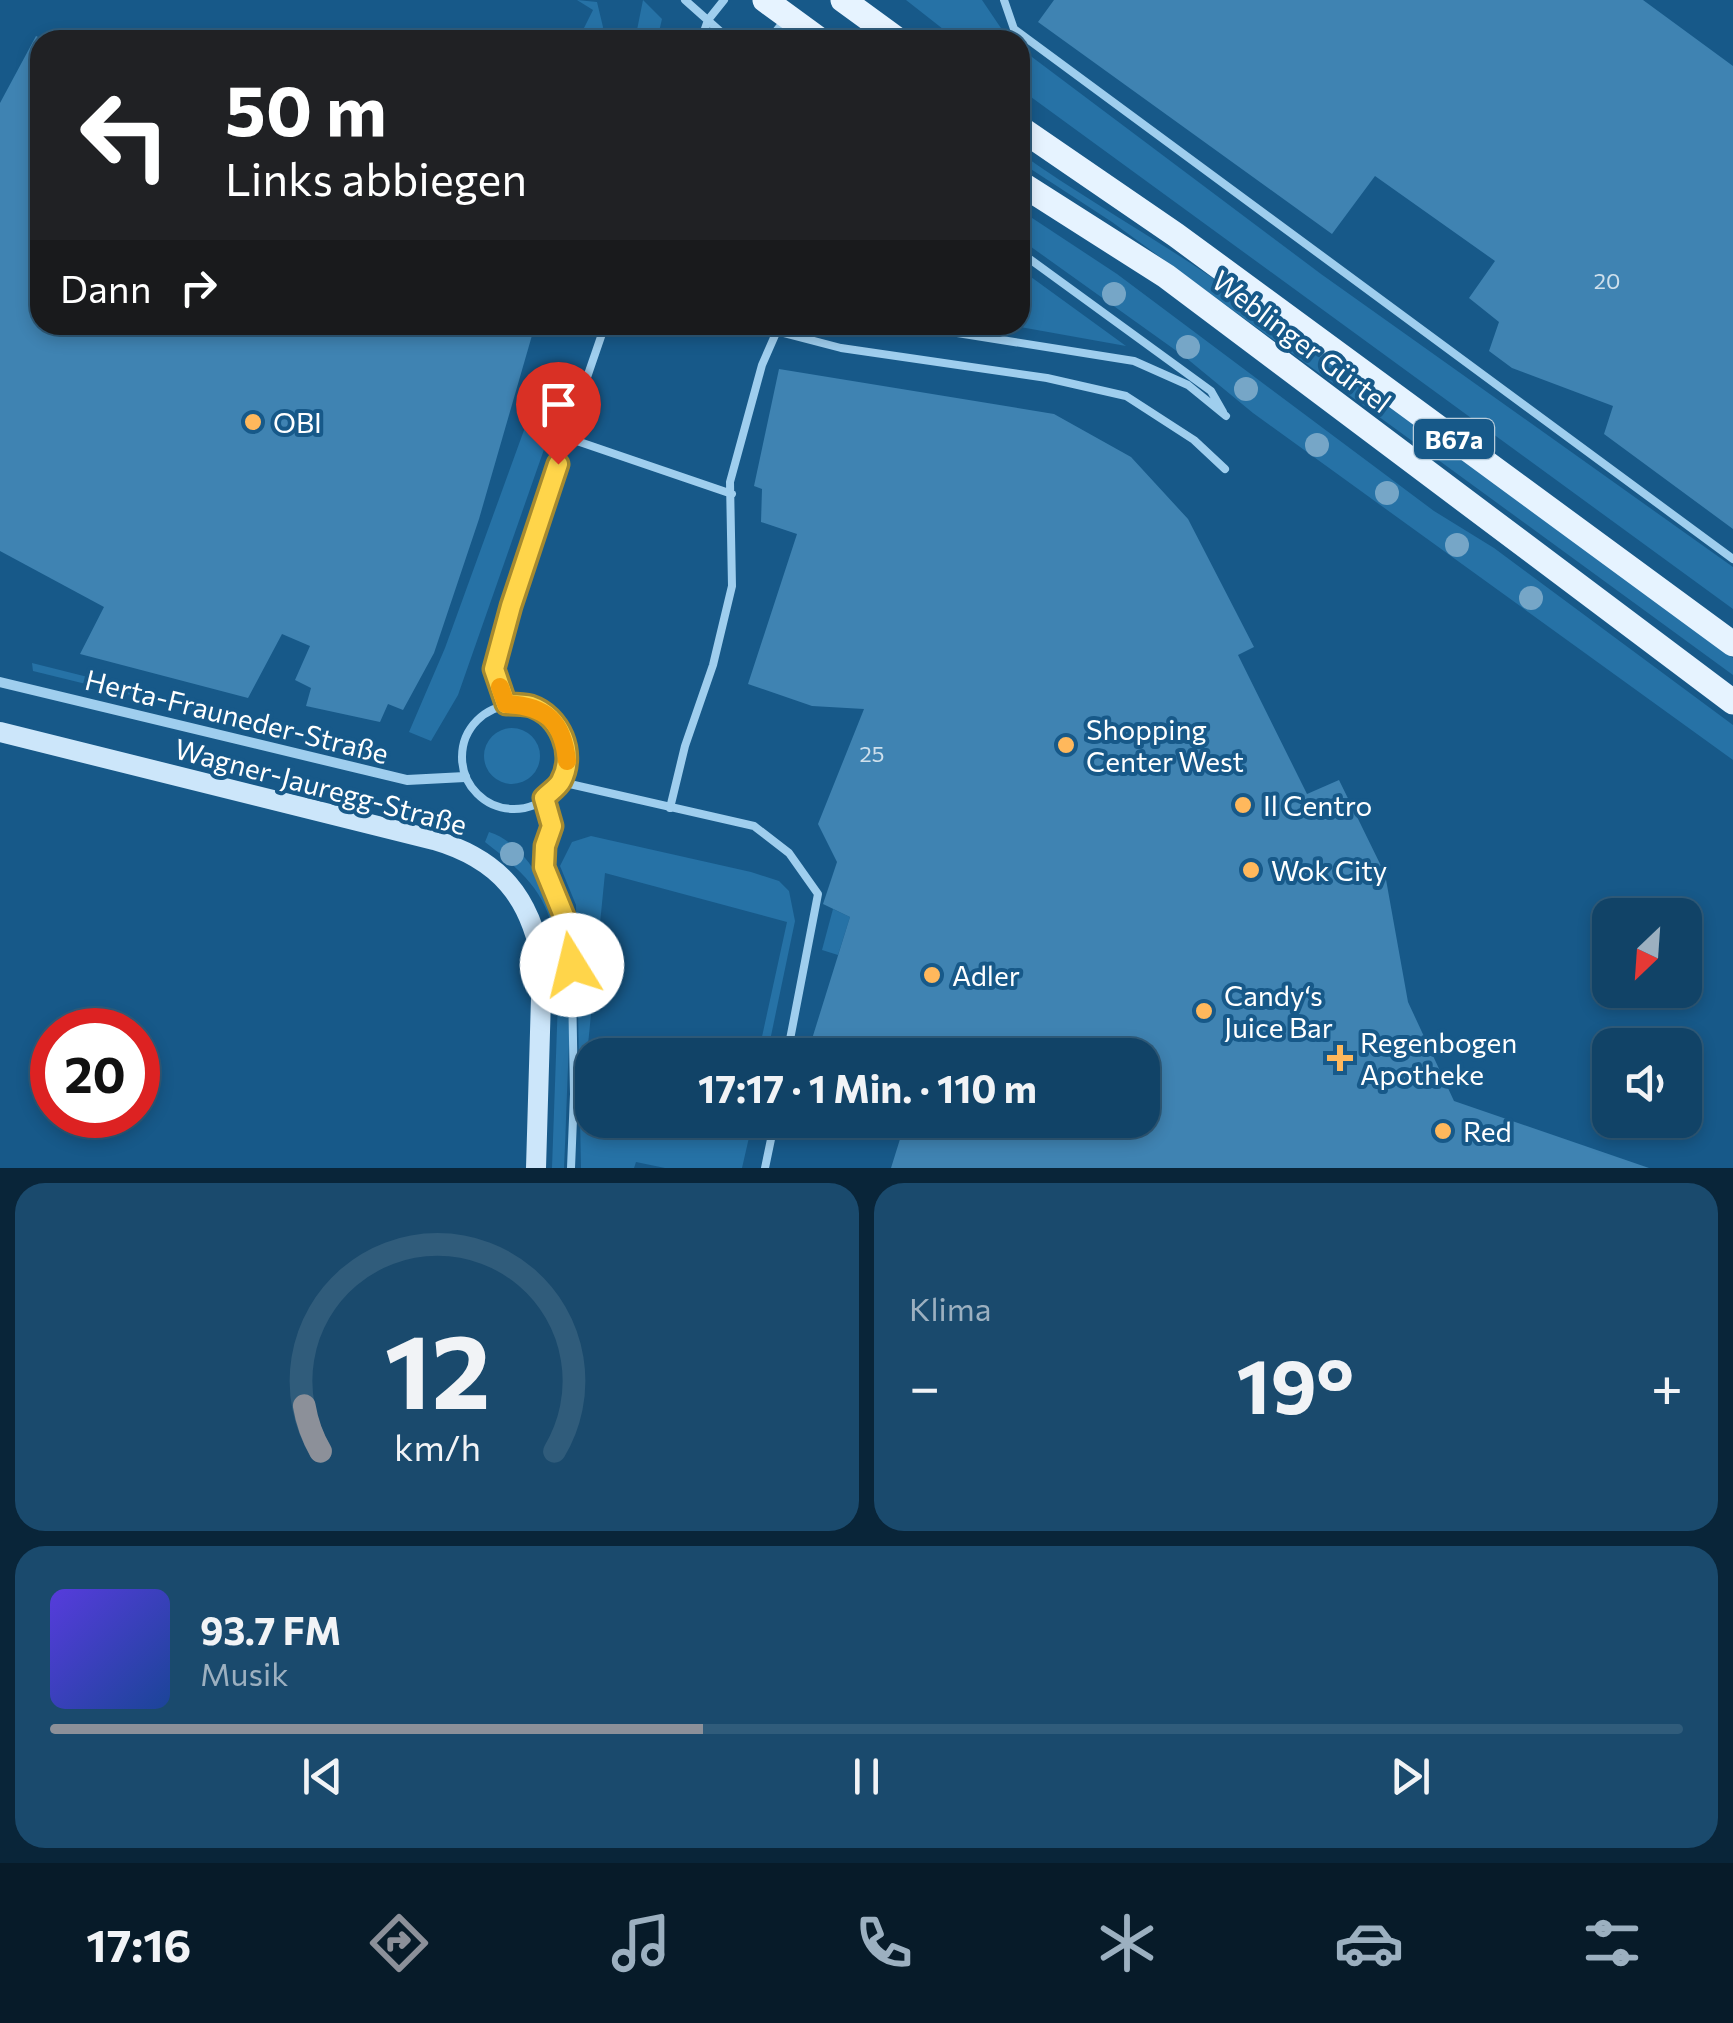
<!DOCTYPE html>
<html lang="de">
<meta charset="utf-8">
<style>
:root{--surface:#114367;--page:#1a4a6d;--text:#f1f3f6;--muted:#9cb0c0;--line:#305c7b;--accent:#8c9099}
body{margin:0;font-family:Commissioner,sans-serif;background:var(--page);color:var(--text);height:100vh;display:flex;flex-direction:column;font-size:38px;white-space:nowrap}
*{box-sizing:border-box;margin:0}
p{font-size:32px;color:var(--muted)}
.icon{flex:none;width:55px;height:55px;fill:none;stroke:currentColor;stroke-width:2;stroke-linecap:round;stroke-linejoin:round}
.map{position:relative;height:1168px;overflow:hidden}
.details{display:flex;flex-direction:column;gap:15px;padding:15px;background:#092539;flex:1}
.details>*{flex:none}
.top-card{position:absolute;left:30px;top:30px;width:1000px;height:305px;border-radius:30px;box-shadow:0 5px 15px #0003,0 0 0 2px var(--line);background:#202124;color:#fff;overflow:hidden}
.needle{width:65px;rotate:205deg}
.tools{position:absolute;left:1592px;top:898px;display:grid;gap:20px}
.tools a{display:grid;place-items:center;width:110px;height:110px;border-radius:20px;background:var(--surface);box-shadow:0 5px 15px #0003,0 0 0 2px var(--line);font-size:50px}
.speed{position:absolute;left:30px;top:1008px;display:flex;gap:20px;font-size:50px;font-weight:700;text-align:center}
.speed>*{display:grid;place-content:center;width:130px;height:130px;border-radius:50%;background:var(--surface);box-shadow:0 5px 15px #0003,0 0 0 2px var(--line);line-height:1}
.speed .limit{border:15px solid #d22;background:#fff;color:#111}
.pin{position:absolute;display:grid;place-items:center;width:85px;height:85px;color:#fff;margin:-102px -42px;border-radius:50% 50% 50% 0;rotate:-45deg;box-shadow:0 0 10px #0007}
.pin .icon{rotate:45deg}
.me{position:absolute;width:110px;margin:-55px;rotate:351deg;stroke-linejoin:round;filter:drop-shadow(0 0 8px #0008)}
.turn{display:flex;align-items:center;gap:35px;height:210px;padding:0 30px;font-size:45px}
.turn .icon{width:130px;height:130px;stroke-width:2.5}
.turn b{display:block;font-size:70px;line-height:85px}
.then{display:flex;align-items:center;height:95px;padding:0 30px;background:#0003;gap:20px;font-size:38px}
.big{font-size:75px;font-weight:700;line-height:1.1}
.details .card{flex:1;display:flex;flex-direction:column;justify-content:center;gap:15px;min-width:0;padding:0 35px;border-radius:30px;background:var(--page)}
.details .dial{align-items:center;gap:0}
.dial svg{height:260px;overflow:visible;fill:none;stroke:var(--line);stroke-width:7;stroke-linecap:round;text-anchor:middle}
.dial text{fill:var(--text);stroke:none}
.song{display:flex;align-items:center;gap:30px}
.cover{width:120px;height:120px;border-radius:15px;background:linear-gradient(135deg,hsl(250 70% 55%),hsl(220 70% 35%))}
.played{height:10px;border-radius:5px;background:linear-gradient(90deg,var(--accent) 40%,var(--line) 40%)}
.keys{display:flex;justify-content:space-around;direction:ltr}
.heat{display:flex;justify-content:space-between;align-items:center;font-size:55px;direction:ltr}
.details .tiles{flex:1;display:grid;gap:15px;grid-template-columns:1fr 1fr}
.card:last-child{grid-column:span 2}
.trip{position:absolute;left:575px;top:1038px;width:585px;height:100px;border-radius:30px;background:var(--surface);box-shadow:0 5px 15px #0003,0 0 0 2px var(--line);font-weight:700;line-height:100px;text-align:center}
.menu{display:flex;height:160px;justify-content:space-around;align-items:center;background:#071b29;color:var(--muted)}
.menu .icon{width:70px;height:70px}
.menu .on{color:var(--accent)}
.menu b{font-size:45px;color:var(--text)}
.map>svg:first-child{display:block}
.green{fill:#2672a6}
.building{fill:#3f83b2}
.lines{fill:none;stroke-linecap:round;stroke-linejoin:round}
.service{stroke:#9fceee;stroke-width:8}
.minor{stroke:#9fceee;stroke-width:10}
.secondary{stroke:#cce6fa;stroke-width:20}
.primary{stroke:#e6f3ff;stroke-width:25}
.tree{fill:#76a6c7}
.route-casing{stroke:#a68a30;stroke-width:25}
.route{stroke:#ffd54a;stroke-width:18}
.slow{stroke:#f59e0b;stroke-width:18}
.poi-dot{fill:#ffb85c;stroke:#175989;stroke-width:4}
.labels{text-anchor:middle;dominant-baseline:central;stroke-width:8;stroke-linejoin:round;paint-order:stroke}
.number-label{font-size:22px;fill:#cfe0ec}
.shield{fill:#175989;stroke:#b9cddc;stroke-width:2.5}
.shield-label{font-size:25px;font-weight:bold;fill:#fff}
.street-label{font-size:28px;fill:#fff;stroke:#175989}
.poi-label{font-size:28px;fill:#fff;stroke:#175989;text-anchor:start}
</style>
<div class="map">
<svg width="1733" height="1168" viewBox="0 0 1733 1168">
<rect width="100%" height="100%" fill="#175989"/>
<path class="green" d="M577,0l20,2 6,25 -2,13h-23l15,-30z
M643,0l19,19 -5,21h-22z
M906,0h76l27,40h-52z
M1020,48l301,226 412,293v42l-713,-520z
M1020,153c69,49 144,90 213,139l500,366v17l-621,-453 -92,-60z
M1020,210l97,64 317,237 60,37 239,177v35l-480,-347 -68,-56 -165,-118z
M1020,269l106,77 -117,-21h11z
M536,397l17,8 -10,30 5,3 -90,257 -27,46 -22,-9 36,-84z
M32,663l318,80v6l-317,-78z
M484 756a28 28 0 1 1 56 0a28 28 0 1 1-56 0Z
M489,832c42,13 66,72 76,111 8,33 5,68 4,101 -2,41 -3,83 -5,124h-12l7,-196c-6,-69 -20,-88 -74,-130z
M591,836l160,36 28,9 10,10 6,30 -28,134h-9l29,-133 -182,-49 -20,202 7,2v43h161l-11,48h-77l-29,-6 -2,6h-53l-5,-263 -16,-39 12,-24z
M833,909l17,8 -12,38 -16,-5z"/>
<path class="building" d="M1054,0h589l90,66v463l-129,-95 9,-28 -101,-38 -23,-17 10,-29 -30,-24 26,-37 -120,-85 -43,58 -294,-212z
M36,36l4,2v287h495l-56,194 -45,134 -31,57 -15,-6 -8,18 -74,-16 5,-18 -16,-8 15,-34 -28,-12 -34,64 -168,-44 24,-47 -104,-56v-448z
M779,369l275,45 77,43 57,62 66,128 -16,8 69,139 32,-14 46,94 23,128 46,99 195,67h-758l14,-45 -7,-3h244v-65h-335l43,-138 -27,-13 14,-42 -19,-38 46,-115 -52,-3 -64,-22 49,-150 -36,-12 1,-33 -8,-3z"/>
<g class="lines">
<path class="service" d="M685,0l45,40
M1004,0l10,29 719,530
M701,40l7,-20 16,-20
M769,40l16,-20
M1020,252l191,139 12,21
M753,325l88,23 206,30 79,18 68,44 31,29
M907,325l227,36 54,24 38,31
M568,438l164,56
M506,704l-12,-35 45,-152 66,-192
M462 757a52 52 0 1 1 104 0a52 52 0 1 1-104 0Z
M561,782l193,44 35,27 29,41 -31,161
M544,798l9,28 -8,20v21l26,66 3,161 -3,74
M670,808l15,-62 28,-81 19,-79 -2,-104 32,-117 14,-32
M765,1168l10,-48"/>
<path class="minor" d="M0,682l407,98 58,-3"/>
<path class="secondary" d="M0,732l434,108c65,19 97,57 108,124l-6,204"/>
<path class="primary" d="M765,0l55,40
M843,0l55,40
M1020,128l156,107 557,409
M1020,183l146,93 567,426"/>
</g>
<g class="tree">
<circle cx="1114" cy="294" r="12"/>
<circle cx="1188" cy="347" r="12"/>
<circle cx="1246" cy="389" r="12"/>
<circle cx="1317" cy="445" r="12"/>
<circle cx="1387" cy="493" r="12"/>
<circle cx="1457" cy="545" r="12"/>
<circle cx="1531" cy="598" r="12"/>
<circle cx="512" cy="854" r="12"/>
<circle cx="565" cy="990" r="12"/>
</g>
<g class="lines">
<g class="route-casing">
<path id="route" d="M558,464l-47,142 -17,63 12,35c8,0 18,0 25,2 29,10 45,47 30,75 -3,6 -12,12 -17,17l8,28 -7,20 -1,21 27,66 1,32"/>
</g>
<use href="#route" class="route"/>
<path class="slow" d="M500,687l6,17c40,2 57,17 61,57"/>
</g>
<g class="poi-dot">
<circle cx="253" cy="422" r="10"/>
<circle cx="1066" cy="745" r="10"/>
<circle cx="1243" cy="805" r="10"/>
<circle cx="1251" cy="870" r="10"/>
<circle cx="932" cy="975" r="10"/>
<circle cx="1204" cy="1011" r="10"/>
<path d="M1335 1043h10v10h10v10h-10v10h-10v-10h-10v-10h10z"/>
<circle cx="1443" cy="1131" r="10"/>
</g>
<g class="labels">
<g class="number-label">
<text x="1607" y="280">20</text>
<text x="872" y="753">25</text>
</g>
<rect class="shield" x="1414" y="419" width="80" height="40" rx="8"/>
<g class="shield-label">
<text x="1454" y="439">B67a</text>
</g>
<g class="street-label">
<text transform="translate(1302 341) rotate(37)">Weblinger Gürtel</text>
<text transform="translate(237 716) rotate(14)">Herta-Frauneder-Straße</text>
<text transform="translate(321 786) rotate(15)">Wagner-Jauregg-Straße</text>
</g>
<g class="poi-label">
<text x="273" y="422">OBI</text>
<text x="1086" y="729">Shopping<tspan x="1086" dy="32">Center West</tspan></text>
<text x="1263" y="805">Il Centro</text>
<text x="1271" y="870">Wok City</text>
<text x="952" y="975">Adler</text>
<text x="1224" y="995">Candy‘s<tspan x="1224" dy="32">Juice Bar</tspan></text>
<text x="1360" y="1042">Regenbogen<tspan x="1360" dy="32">Apotheke</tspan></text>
<text x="1463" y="1131">Red</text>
</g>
</g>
</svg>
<div class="tools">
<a><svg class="needle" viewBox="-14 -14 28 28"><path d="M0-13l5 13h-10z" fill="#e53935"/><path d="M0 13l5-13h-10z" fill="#9cb0c0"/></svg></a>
<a><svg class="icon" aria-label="sound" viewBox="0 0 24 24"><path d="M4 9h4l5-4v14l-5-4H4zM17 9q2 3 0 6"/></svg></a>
</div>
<div class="speed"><div class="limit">20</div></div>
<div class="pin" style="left:558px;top:464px;background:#d93025"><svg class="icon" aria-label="arrive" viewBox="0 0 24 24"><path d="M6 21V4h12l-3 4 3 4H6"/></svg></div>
<svg class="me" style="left:572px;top:965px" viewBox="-20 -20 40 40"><circle r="19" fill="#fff"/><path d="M0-13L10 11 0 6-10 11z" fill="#ffd54a"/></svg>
<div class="trip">17:17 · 1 Min. · 110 m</div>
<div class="top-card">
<div class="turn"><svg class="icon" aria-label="left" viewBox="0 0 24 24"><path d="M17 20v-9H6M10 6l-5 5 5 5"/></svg><div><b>50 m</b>Links abbiegen</div></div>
<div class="then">Dann<svg class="icon" aria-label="right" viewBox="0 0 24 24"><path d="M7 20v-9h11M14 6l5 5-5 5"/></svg></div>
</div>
</div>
<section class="details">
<div class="tiles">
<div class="card dial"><svg viewBox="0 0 100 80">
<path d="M14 69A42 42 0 1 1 86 69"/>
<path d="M14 69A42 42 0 0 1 9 55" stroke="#8c9099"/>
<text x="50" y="56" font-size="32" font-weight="700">12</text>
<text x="50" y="72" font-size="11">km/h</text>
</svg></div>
<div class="card"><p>Klima</p>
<div class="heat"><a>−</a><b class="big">19°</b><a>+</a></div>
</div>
<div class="card">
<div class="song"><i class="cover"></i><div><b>93.7 FM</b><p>Musik</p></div></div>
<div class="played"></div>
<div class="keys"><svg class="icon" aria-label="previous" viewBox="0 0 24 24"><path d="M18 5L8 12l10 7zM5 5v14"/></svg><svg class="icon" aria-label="pause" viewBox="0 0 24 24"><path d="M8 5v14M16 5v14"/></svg><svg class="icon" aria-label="next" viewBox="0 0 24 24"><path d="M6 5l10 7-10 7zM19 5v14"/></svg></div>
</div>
</div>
</section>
<nav class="menu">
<b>17:16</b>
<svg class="icon on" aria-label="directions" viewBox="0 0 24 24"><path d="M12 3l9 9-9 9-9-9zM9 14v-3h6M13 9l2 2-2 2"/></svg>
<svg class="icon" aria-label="music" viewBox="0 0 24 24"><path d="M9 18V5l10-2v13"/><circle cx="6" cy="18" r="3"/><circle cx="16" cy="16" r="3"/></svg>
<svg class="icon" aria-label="phone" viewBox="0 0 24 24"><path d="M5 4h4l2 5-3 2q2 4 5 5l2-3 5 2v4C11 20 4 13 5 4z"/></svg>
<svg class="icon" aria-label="climate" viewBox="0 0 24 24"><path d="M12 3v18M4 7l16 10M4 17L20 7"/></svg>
<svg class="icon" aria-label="car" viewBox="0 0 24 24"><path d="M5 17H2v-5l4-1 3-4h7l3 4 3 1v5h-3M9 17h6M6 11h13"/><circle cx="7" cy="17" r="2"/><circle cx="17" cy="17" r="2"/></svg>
<svg class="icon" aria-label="filters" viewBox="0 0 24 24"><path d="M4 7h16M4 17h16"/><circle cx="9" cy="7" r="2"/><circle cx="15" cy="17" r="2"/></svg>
</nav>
